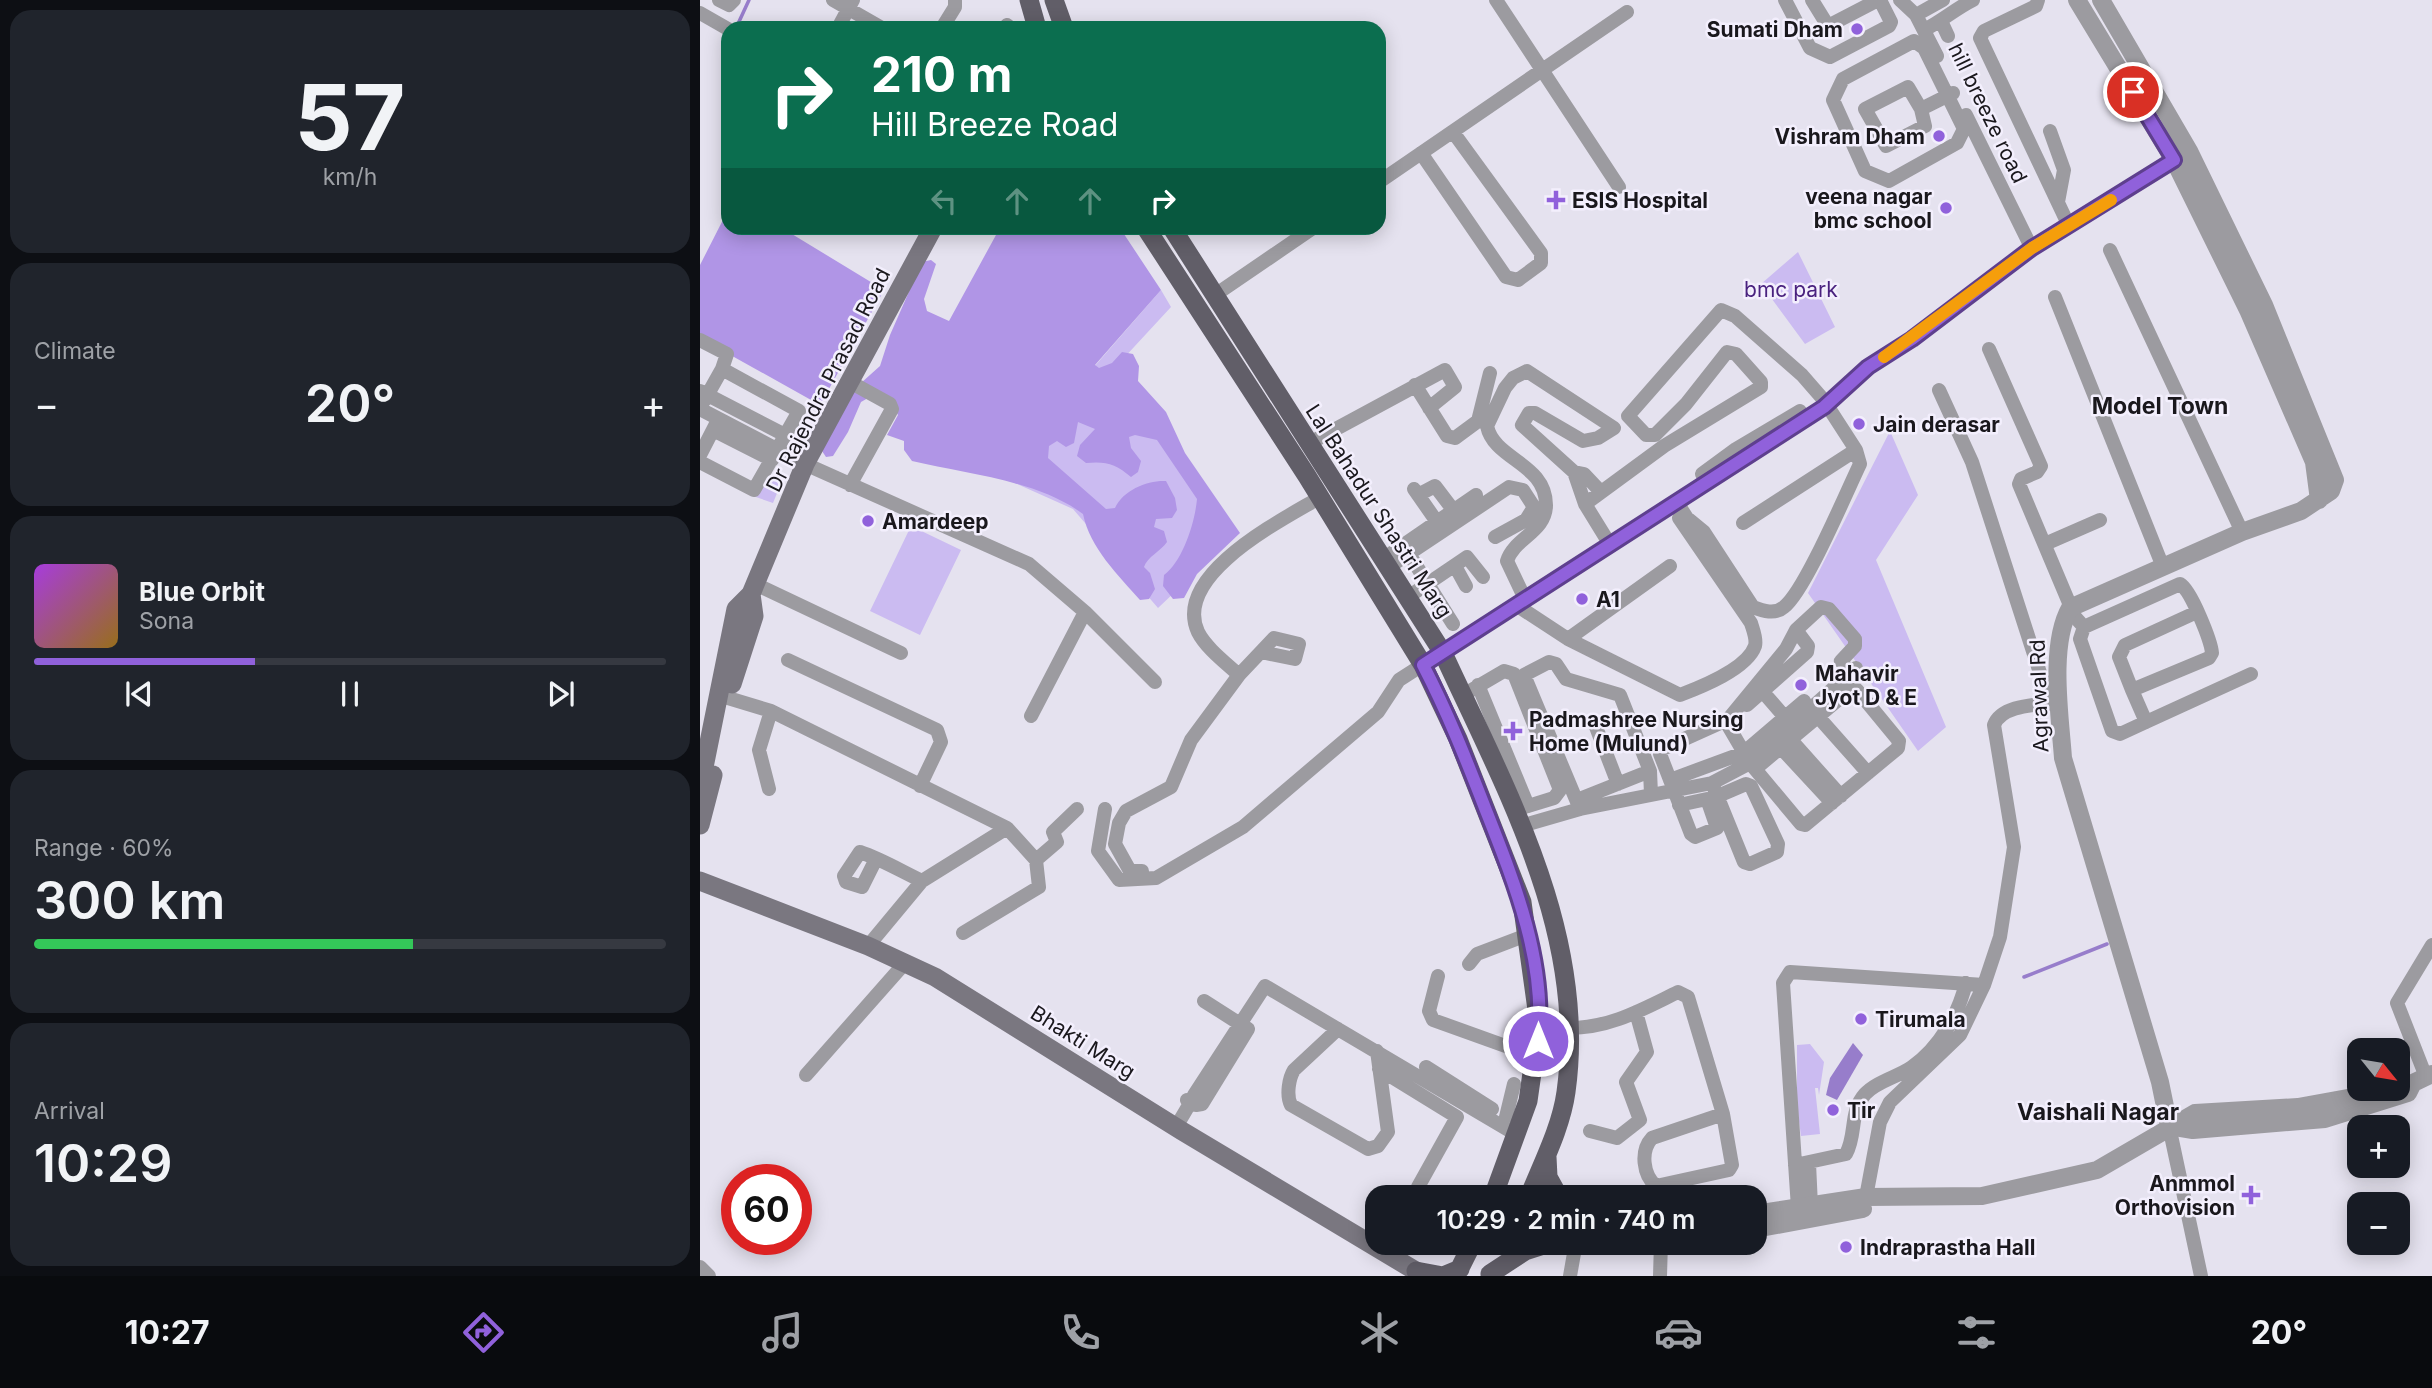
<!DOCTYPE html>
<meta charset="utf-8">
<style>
:root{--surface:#171b24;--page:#20242c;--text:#f1f3f6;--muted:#9ea1a6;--line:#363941;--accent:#9061db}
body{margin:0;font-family:Inter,sans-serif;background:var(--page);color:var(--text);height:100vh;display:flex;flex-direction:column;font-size:26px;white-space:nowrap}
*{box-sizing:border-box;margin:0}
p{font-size:23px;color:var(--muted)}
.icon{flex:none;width:38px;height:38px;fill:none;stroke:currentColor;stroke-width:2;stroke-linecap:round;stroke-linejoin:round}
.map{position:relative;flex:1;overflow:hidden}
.side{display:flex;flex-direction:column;gap:10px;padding:10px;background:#0d0f14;width:700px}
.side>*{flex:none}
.top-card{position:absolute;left:21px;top:21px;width:665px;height:214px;border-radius:21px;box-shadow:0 4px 18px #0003;background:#0b6e4f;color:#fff;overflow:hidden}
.needle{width:46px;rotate:120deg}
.fabs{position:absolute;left:1647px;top:1038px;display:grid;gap:14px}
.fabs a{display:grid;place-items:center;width:63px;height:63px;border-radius:14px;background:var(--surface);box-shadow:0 4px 18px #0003;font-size:35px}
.speed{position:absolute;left:21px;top:1164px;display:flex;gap:14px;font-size:35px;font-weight:700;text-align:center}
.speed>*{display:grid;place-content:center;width:91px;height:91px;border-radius:50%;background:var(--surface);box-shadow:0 4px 18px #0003;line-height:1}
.speed .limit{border:10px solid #d22;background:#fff;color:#111}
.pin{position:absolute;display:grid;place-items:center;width:60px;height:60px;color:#fff;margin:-30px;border:4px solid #fff;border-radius:50%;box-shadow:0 2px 7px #0007}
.me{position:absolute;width:77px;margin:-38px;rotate:0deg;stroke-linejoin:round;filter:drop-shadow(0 0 5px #0008)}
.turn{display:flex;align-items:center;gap:24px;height:147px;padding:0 35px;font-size:32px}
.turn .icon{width:91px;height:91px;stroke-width:2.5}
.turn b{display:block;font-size:49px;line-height:60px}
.lanes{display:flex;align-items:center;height:66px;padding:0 35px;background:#0003;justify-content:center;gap:35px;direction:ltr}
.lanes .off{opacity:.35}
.big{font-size:52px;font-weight:600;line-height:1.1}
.side .widget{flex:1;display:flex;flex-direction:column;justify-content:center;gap:10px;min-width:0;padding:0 24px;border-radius:21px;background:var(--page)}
.side .dial{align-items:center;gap:0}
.dial b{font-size:91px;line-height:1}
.song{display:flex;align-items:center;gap:21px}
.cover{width:84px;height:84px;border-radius:10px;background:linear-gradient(135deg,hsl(280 70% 55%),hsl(40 70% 35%))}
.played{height:7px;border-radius:4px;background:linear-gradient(90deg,var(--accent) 35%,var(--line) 35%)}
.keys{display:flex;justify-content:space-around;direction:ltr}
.heat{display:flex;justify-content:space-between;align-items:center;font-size:38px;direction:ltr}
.charge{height:10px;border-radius:5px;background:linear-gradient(90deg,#34c759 60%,var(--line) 0)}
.trip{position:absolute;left:665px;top:1185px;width:402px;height:70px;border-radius:21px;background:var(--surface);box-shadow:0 4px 18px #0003;font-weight:600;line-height:70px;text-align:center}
.dock{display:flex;height:112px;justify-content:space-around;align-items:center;background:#090b0e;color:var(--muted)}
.dock .icon{width:49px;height:49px}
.dock .on{color:var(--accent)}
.dock b{font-size:32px;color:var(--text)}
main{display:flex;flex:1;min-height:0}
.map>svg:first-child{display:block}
.green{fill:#cbbbf1}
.forest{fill:#b095e6}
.water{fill:#977dcb}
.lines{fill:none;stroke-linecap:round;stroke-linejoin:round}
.stream{stroke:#977dcb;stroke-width:3.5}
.minor{stroke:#9c9ba0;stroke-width:14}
.tertiary{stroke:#9c9ba0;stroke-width:18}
.secondary{stroke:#7a7780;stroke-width:19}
.primary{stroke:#615e68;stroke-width:19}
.route-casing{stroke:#5e3f8e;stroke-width:18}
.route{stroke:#9061db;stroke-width:12}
.slow{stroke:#f59e0b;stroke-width:12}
.poi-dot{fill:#9061db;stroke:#f3effd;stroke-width:2.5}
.labels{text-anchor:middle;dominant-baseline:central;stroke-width:5;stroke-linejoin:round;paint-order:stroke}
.poi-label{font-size:21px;font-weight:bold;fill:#1a181d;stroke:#f3effd;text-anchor:start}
.street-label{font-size:21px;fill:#1a181d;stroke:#f3effd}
.park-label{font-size:21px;fill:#4a227f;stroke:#f3effd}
.neighbourhood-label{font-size:23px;font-weight:bold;fill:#1a181d;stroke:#f3effd}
</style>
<main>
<section class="side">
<div class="widget dial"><b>57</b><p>km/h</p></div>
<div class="widget"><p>Climate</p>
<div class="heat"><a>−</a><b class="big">20°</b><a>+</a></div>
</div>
<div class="widget">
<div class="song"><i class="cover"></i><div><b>Blue Orbit</b><p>Sona</p></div></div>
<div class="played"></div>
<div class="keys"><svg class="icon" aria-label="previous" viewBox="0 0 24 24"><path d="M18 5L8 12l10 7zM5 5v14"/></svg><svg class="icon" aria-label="pause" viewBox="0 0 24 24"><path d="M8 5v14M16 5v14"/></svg><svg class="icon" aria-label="next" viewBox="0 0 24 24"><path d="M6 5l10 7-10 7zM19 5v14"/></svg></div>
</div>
<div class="widget"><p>Range · 60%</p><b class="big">300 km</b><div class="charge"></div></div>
<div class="widget"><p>Arrival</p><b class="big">10:29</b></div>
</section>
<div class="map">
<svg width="1732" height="1276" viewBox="0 0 1732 1276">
<rect width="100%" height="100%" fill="#e5e2ef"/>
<path class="green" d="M1098,252l37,75 -30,17 -44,-60z
M461,290l10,17 -49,53 112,176 -76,72 -85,-99 -74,-33z
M1190,431l28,64 -42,65 70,167 -28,24 -110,-158z
M67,476l15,5 -9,22 -20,-7z
M211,526l50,24 -41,85 -50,-24z
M1110,1044l14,18 -5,33 -1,-7h-3l5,46 -19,2 -6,-45 2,-1v-45z"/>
<path class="forest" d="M28,210v18h54l102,62 -64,115 -120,-67v-73z
M293,228h127l41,62 -66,75 4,3 13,-5 10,-11 11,2 6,12 -1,15 28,31 19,41 55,80 -43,41 -13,24 -11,1 -10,-13 1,-11c19,-14 31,-53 33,-76l-40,-59 -22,-5 -6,2 2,11 10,13 -3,11 -7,5c-15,-13 -25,-16 -45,-14l-9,-7 3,-11 15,-16 -17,-7 -4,21 -8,4 -9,-6 -8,5 -1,12 58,51 9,-1c8,-18 33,-28 51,-27l9,17 2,12 -5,8 -16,1 -2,8 10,4 3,11c-6,9 -20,15 -23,25l6,6 5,16 -6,10 -9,1c-22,-25 -50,-52 -57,-86 -46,-34 -116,-40 -171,-53l-8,-11v-9l-17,-6 11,-20 -7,-12 -16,-9 -14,8 -13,30 -15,24 -7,1 -4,-6 21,-45 18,-23 19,-17 10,-31 32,-73 9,-2 5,4 -12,35 3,12 22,10 47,-86z"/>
<path class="water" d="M1153,1043l10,12 -26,45 -11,-5 4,-17z"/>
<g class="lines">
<path class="stream" d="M37,26l12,-26
M1324,977l83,-33"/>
<path class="minor" d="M19,0l10,5 5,-5
M133,0l49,28
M796,0l123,187
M1085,0l25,48 20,9 59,-31 2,-4 -11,-22
M1112,0l16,26 50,-26
M1200,0l16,15 21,41
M1338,0l-2,6 -52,25 -4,7 89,188
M0,13l28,16
M1216,15l27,-15
M1241,21l7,15
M307,25l4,3
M138,28l15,-28
M242,28l13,-21v-7
M1224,30c18,-9 31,-21 49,-30
M1214,41l10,7 40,81 -7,14 -68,38 -24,-10 -32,-71 10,-21z
M1221,109l-13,-22 -43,22 21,37 39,-20 -4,-17 32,-16
M1266,115l66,134
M1350,131l14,39 -6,32
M721,153l85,124 12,3 23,-17v-10l-88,-121
M679,182l248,-170
M1410,250l132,282
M515,295l98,-67
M1355,297l108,270
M0,340l27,14 -5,15 77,42 -45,79 -54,-28
M1289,349l52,117 -4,6 -16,7 -2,5 56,133 9,10 96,-43c11,6 31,57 32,69l-3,5 -77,32 14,32 105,-48
M150,382l40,22 2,5 -42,76
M715,385l32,51 8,2 23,-17 12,-48
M1239,390l33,72 78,242
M0,391l85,44
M4,401l18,-32
M0,409l105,55 224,100 56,48 -54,104
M13,430l59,30
M608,444l137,-74 10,17 -26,21
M0,455l17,-33
M874,472l10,2 17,18
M1002,474l34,-25 64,-38
M714,489l23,33
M718,495l17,-9 19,25
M983,500l-7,1 11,17 17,14 49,75c10,4 22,8 31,0 21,-16 62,-114 76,-143l-4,-14
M885,504l79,-58 97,-59v-5l-25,-28 -9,-2 -41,52 -31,31h-9l-18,-19 93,-106 14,6 67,59 20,23
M1043,523l113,-73 -33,-51
M1345,544l55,-24
M709,554l44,70
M683,559l93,-64
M755,566l11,20
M689,567l120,-80 14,3 11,17 -8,13 -31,17
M55,584l146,69
M708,597l59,-40 16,20
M825,599l-18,-38c7,-23 39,-29 39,-56 0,-42 -52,-45 -59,-79l18,-38 8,-10 14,-7 87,57 -16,10 -15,3 -48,-28h-6l-7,12 52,47 11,32 24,39
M816,605l52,34 112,56c21,-8 67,-26 75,-49 2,-7 -2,-16 -4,-23l-72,-105
M385,612l70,70
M1384,627l-4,12 32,92 8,3 26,-12
M868,639l102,-73
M88,660l149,70 4,12 -21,44
M539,675l35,-37 25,6 -4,15 -34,-7
M778,685l50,121
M1432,690l-13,-33 6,-12 72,-33
M1063,692l27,31
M763,695l41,-24 10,3 46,116 -6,8 -39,12
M28,698l43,13 236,117 -85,53 -54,65
M1047,705l60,-53 1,-6 -12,-16
M1113,711l55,62
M896,727l22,57
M1091,740l50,56
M1081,748l51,55
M1055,769l96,-80 6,1 42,51 -1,7 -93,77 -4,-1 -51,-61 -24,-41 60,-73 10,-19 25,-23 8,2 26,30v7l-14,15 9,12
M970,780l73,-27 61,-52
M1012,783l32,79 6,2 27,-12 1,-8 -27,-58 -5,-2 -28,12
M69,789l-10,-39 12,-39
M877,800l73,-29
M979,805l28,-6 10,29 -22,9 -4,-3 -31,-80v-4l71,-32
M405,809l-7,42 21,29 37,-2 87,-51 135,-115 21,-32 425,-273 44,-40 44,-28 120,-90 150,-93
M880,809l-56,-134 25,-13 7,2 10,15 54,16 30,76 1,23
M821,826l59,-17 132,-26 38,-20 106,-95
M176,859l-14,28 -16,-5 -2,-6 16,-24c21,7 41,19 62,29
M336,860l21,-18 -4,-10 24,-23
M442,871h-12l-15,-27 4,-21 7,-12 45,-24 20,-47 48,-65c-13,-12 -33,-27 -41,-43 -26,-57 84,-112 121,-134
M263,933l76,-46 -3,-27 -29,-32
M769,964l8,-10 50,-19
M738,976l-9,35 4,9 103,37
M869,1028c41,0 72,-18 109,-36l10,5 35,117 -71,24c-12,13 -9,37 4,48l73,-16 3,-5 -9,-51
M638,1029l-44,41c-5,8 -8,25 -3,35l77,44 10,-3 10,-14 -11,-81
M726,1067l66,42
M679,1069l78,48 -39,70
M106,1075l98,-111
M1726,1077l-29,-74 35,-58
M494,1095l71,-109 252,149
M487,1100l9,5 6,-1 46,-75 -44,-28
M806,1117l8,-33
M1469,1126l32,150
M476,1127l13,-22
M890,1131l27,7 23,-18 -14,-38 21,-30 -11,-40
M1109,1163l2,43
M1095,1165l51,-11c11,-20 3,-42 19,-60 12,-13 33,-17 47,-27 28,-20 46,-52 54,-84
M1166,1197l14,-75 10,-20 70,-67 24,-50 16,-48 14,-90 -20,-122c8,-21 45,-20 65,-23
M1098,1208l-15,-225 7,-11 194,13
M0,1267l9,9
M870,1276l6,-34
M960,1276l1,-34"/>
<path class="tertiary" d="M1377,0l97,160 74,150 66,152 5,38
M1401,0l88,151 75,154 71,175 -4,11 -30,20 -59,21 -172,76c-21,37 -10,108 -7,150l97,324 9,44
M1469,1126l24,4 132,-11 83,-26 5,-10 19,-9
M1055,1214l111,-17 116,-1 115,-26 98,-57 103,-6 55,-10 22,-9
M1055,1229l108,-20"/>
<path class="secondary" d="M32,684l22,-68 -3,-22
M0,787l36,-178 15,-15 54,-130 128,-236
M0,825l13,-50
M0,881l168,65 67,31 247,154 242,145"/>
<path class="primary" d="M329,0l8,28
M354,0l10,28
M446,228l161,248 116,189 35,74 64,163 17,122 -11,77 -35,96
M472,228l271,425c63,137 145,282 123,439 -5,36 -24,72 -37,105
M847,1157l1,20 11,20
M716,1271l27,5 17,-7
M790,1274l35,-23 28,-9
M756,1276l17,-34"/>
</g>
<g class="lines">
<g class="route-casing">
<path id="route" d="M838,1041c9,-79 -25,-162 -53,-233 -19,-49 -38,-97 -62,-143l401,-258 44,-40 44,-28 120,-91 142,-88 -41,-68"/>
</g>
<use href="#route" class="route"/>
<path class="slow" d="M1184,357l148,-109 79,-48"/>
</g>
<g class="poi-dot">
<circle cx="1157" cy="29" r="7"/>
<circle cx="1239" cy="136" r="7"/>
<path d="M852.5 189.5h7v7h7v7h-7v7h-7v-7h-7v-7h7z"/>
<circle cx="1246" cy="208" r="7"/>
<circle cx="1159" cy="424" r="7"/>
<circle cx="168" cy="521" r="7"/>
<circle cx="882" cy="599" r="7"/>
<circle cx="1101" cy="685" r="7"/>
<path d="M809.5 720.5h7v7h7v7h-7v7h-7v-7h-7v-7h7z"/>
<circle cx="1161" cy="1019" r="7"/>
<circle cx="1133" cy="1110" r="7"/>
<path d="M1547.5 1184.5h7v7h7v7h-7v7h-7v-7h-7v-7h7z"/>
<circle cx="1146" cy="1247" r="7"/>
</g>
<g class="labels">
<g class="poi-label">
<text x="1143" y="29" text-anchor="end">Sumati Dham</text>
<text x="1225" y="136" text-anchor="end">Vishram Dham</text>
<text x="1232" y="196" text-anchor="end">veena nagar<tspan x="1232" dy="24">bmc school</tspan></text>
<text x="872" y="200">ESIS Hospital</text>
<text x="1173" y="424">Jain derasar</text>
<text x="182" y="521">Amardeep</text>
<text x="896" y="599">A1</text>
<text x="1115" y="673">Mahavir<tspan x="1115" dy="24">Jyot D &amp; E</tspan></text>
<text x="829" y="719">Padmashree Nursing<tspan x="829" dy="24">Home (Mulund)</tspan></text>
<text x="1175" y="1019">Tirumala</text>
<text x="1147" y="1110">Tir</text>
<text x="1535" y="1183" text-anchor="end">Anmmol<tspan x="1535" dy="24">Orthovision</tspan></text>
<text x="1160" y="1247">Indraprastha Hall</text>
</g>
<g class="street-label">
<text transform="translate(1288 113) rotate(64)">hill breeze road</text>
<text transform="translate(128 380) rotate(-63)">Dr Rajendra Prasad Road</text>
<text transform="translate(679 511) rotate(57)">Lal Bahadur Shastri Marg</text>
<text transform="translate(1339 696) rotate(-92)">Agrawal Rd</text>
<text transform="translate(383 1042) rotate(32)">Bhakti Marg</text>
</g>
<g class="park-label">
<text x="1091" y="289">bmc park</text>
</g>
<g class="neighbourhood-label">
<text x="1460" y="406">Model Town</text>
<text x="1398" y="1112">Vaishali Nagar</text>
</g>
</g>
</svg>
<div class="fabs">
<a><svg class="needle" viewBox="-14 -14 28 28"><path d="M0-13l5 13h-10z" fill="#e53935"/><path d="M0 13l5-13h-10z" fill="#9ea1a6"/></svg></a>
<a>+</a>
<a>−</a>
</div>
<div class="speed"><div class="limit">60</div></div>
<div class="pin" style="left:1433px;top:92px;background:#d93025"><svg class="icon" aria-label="arrive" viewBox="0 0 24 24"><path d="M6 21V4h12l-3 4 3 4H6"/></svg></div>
<svg class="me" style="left:838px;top:1041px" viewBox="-20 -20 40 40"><circle r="17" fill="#9061db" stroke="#fff" stroke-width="3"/><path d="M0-11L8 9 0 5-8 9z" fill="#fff"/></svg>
<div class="trip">10:29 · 2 min · 740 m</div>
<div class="top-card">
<div class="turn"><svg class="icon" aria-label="right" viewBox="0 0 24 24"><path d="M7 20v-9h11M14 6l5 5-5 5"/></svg><div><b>210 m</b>Hill Breeze Road</div></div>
<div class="lanes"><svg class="icon off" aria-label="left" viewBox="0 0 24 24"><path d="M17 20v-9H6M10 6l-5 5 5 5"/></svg><svg class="icon off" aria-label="ahead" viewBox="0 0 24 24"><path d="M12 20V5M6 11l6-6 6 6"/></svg><svg class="icon off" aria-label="ahead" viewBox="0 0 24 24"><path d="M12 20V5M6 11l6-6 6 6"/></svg><svg class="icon" aria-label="right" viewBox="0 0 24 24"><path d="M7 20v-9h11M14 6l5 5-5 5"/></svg></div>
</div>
</div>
</main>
<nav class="dock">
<b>10:27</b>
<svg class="icon on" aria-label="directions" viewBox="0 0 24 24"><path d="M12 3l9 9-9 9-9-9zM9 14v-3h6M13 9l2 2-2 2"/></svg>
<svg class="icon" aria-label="music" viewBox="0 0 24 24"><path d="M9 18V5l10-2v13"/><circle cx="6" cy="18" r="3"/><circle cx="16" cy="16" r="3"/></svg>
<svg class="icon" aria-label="phone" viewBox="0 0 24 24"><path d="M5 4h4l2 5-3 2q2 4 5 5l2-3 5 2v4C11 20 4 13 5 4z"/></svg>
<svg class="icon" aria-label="climate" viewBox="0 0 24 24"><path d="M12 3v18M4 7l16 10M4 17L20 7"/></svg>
<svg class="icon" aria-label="car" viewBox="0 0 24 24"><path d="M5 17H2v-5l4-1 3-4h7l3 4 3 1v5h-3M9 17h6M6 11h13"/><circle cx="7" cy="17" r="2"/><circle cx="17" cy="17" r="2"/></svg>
<svg class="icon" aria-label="filters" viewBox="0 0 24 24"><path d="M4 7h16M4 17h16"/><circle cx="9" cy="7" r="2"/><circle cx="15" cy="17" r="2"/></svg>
<b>20°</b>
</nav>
